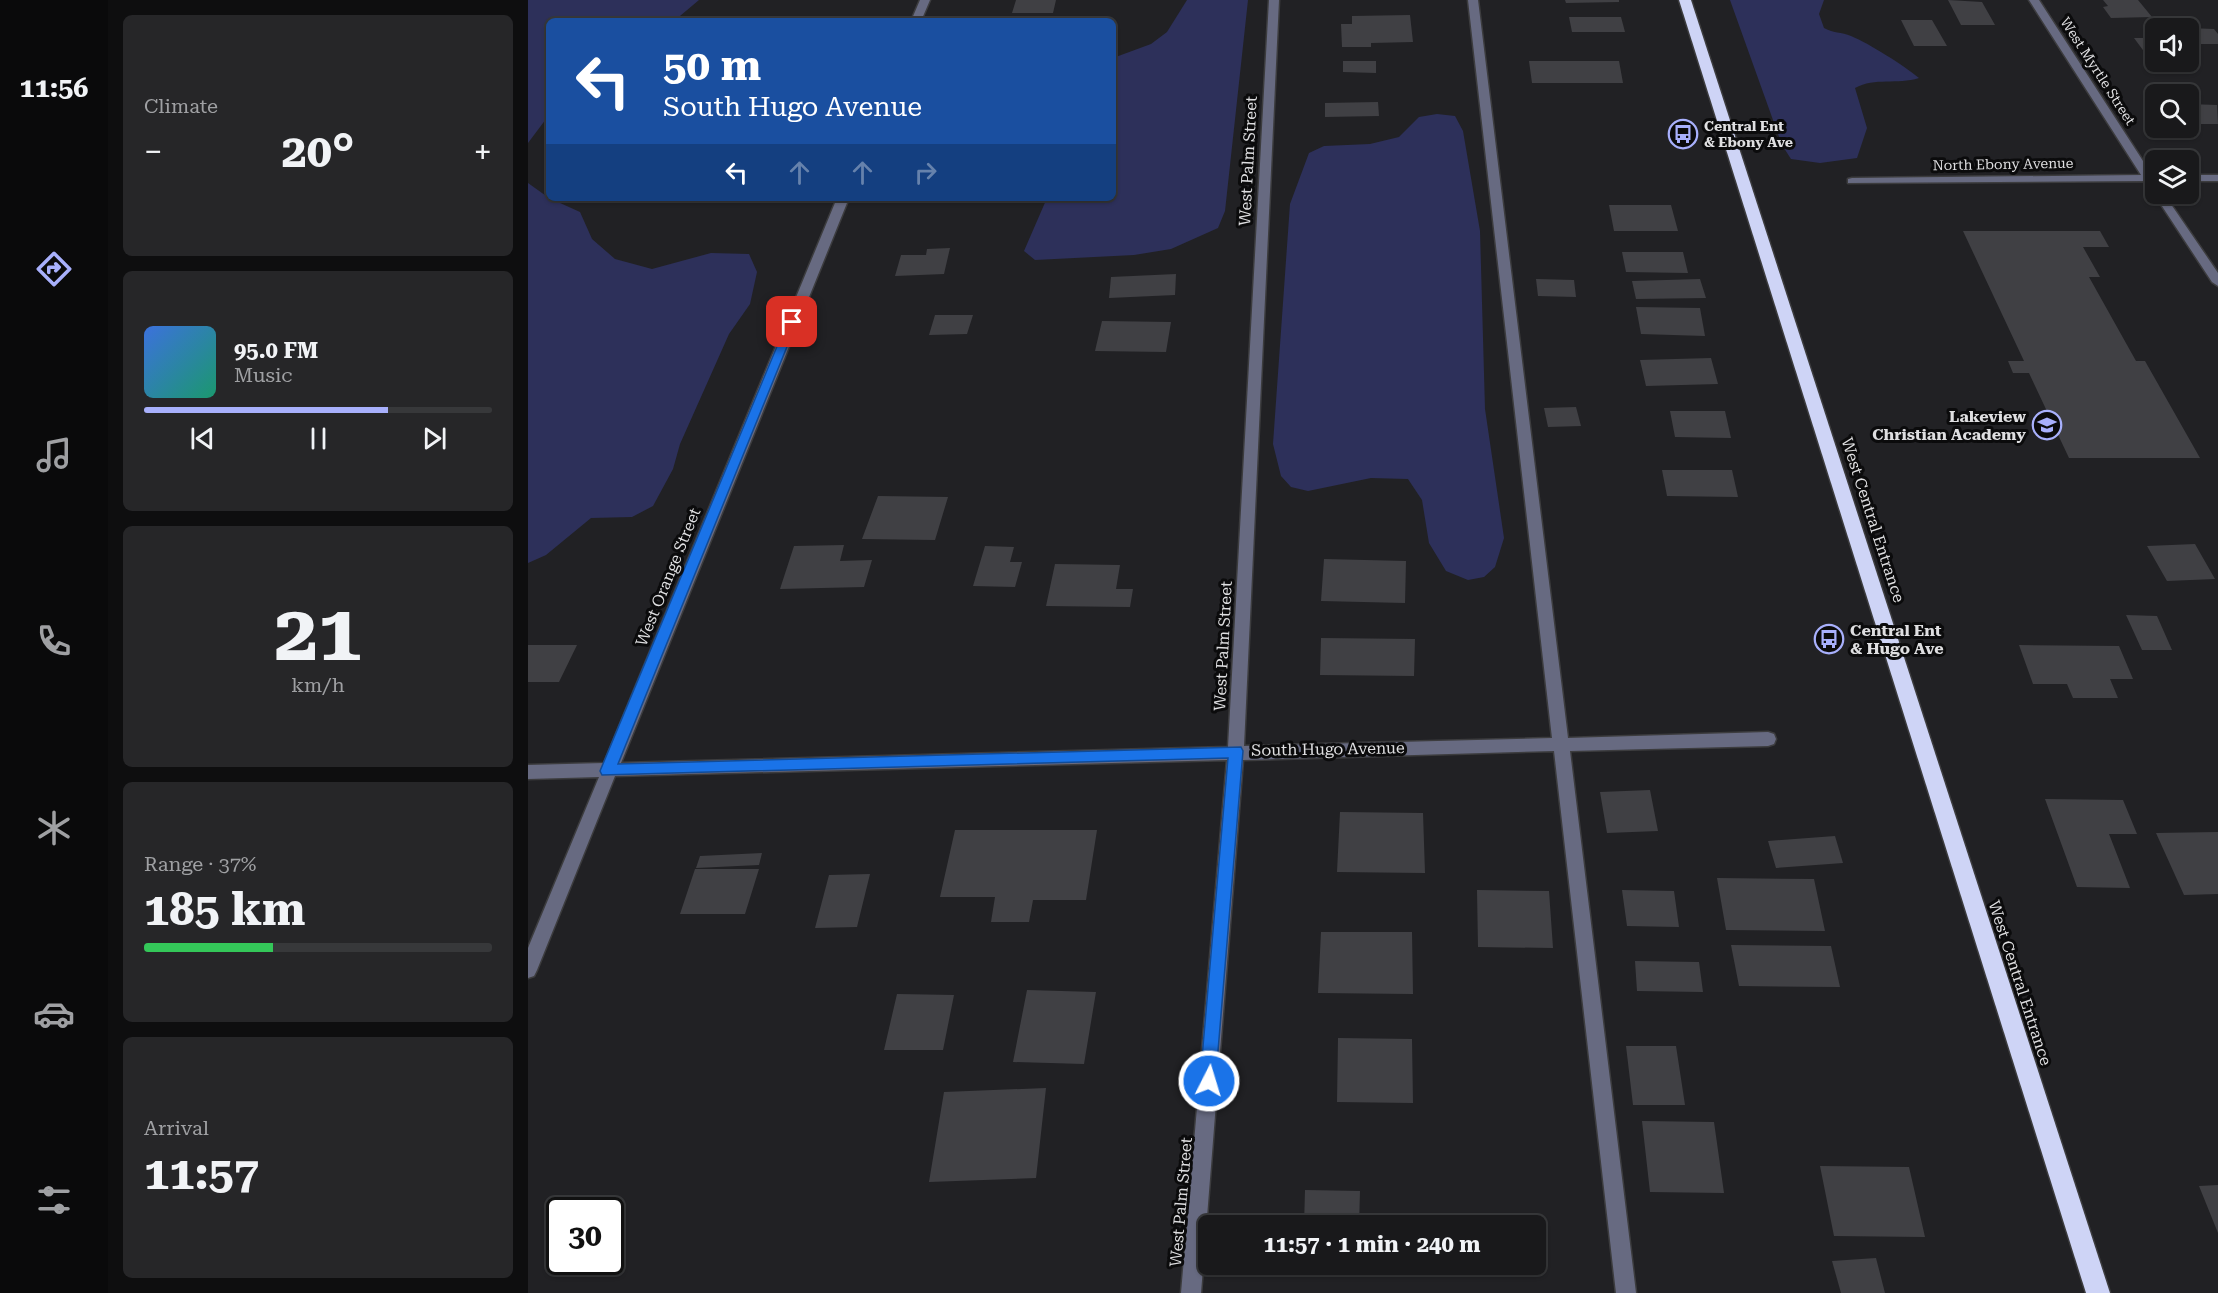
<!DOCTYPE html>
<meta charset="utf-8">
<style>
:root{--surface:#19191b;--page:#262628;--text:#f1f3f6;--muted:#9fa0a3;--line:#37383a;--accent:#a8b0fc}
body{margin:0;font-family:"Roboto Serif",serif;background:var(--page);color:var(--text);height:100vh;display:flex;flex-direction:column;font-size:22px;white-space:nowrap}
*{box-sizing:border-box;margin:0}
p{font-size:20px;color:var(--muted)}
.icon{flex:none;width:33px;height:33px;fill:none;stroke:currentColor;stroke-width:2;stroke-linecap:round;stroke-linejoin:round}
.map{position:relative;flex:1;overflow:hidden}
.drawer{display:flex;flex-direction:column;gap:15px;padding:15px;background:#0e0e0f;width:420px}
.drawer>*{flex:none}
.banner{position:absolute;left:18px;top:18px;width:570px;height:183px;border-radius:9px;box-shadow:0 2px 4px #0004,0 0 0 2px var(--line);background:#1a4fa0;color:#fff;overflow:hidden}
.tools{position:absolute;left:1617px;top:18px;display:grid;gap:12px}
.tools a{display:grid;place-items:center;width:54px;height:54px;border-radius:9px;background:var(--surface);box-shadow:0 2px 4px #0004,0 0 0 2px var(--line);font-size:30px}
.speed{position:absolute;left:18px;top:1197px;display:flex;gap:12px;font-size:30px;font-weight:700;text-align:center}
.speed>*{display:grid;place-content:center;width:78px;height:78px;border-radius:50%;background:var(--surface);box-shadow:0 2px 4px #0004,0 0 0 2px var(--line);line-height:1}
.speed .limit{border:3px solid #111;border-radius:9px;background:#fff;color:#111}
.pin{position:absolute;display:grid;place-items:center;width:51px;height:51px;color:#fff;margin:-26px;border-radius:12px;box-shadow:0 3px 9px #0006}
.me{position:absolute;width:66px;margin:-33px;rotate:5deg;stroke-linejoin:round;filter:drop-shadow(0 0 4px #0008)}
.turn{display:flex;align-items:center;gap:21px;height:126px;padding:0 18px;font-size:27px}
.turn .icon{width:78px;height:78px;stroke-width:2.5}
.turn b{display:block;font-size:42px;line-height:51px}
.lanes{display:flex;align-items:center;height:57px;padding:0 18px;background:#0003;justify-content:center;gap:30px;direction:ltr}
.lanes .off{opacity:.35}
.big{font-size:45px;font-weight:700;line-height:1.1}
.drawer .widget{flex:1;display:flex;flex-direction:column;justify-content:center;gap:9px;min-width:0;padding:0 21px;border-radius:9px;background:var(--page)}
.drawer .dial{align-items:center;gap:0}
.dial b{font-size:78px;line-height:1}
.song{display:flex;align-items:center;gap:18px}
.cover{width:72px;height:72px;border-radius:9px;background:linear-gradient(135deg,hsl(220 70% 55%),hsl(160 70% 35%))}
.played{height:6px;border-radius:3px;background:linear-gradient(90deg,var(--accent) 70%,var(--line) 70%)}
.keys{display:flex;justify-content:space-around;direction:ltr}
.heat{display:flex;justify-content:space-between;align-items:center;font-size:33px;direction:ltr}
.charge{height:9px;border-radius:4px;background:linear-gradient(90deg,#34c759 37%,var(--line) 0)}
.trip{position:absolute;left:670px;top:1215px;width:348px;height:60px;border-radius:9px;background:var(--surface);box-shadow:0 2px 4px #0004,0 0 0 2px var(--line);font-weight:700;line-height:60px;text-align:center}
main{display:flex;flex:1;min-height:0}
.menu{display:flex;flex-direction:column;width:108px;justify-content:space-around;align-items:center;background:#0a0a0b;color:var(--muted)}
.menu .icon{width:42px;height:42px}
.menu .on{color:var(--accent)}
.menu b{font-size:27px;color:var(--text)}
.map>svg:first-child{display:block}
.green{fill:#2d305a}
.building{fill:#404044}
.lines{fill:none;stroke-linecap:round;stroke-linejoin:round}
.minor-casing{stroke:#3c3c3e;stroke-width:3}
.highway-casing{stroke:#3c3c3e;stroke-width:3}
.minor{fill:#676a81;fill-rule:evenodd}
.highway{fill:#ced4f6;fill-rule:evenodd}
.route{fill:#1a73e8;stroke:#114b97;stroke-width:1.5}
.labels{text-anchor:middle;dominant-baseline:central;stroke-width:6;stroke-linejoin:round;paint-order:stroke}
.far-street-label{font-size:14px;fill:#dfdfe1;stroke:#0b0b0c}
.far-poi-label{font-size:14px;font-weight:bold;fill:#dfdfe1;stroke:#0b0b0c;text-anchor:start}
.street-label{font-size:16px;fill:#dfdfe1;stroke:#0b0b0c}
.poi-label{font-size:16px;font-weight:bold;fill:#dfdfe1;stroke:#0b0b0c;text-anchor:end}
</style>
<main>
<nav class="menu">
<b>11:56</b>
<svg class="icon on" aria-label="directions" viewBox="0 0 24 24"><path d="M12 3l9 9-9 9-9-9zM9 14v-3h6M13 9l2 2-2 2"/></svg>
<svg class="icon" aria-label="music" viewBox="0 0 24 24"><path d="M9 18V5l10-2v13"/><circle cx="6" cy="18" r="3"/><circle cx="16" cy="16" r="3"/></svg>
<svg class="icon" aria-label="phone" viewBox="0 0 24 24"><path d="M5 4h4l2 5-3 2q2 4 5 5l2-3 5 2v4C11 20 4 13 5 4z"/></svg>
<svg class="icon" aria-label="climate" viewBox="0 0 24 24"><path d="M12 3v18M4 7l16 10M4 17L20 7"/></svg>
<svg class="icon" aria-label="car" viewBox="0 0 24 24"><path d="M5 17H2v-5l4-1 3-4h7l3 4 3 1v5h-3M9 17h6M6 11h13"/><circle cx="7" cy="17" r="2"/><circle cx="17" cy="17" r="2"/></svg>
<svg class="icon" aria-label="filters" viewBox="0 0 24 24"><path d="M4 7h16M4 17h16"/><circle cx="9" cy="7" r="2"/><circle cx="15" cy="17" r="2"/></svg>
</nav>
<section class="drawer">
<div class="widget"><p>Climate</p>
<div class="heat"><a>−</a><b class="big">20°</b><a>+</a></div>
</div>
<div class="widget">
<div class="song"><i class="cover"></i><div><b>95.0 FM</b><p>Music</p></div></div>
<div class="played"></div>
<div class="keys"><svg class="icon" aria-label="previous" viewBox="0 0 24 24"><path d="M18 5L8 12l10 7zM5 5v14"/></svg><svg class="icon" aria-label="pause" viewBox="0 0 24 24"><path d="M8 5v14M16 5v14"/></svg><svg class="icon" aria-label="next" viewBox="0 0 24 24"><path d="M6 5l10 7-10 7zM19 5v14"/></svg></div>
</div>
<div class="widget dial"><b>21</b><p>km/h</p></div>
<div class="widget"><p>Range · 37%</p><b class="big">185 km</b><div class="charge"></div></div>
<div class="widget"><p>Arrival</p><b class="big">11:57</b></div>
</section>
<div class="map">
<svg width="1690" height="1293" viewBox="0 0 1690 1293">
<rect width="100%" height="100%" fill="#212124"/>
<path class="green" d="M0,0h171l-25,21h-125v94l-21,28z
M659,0h61l-23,211 -7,17 -47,21 -37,6 -99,5 -11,-9 23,-53h66v-140l38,-14 16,-12z
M1202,0h94l-5,14 5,14c8,5 18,4 27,8 19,8 52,29 68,42 -22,7 -44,-1 -64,10l12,40 -10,30 -37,5 -29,-4 -9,-14z
M909,114l18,2 8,15 17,100 5,178 19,129 -9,29 -11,10 -16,3 -22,-9 -17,-28 -7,-43 -14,-21 -37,-1 -63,13 -17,-4 -10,-11 -8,-32 17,-240 19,-51 15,-7 46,-2 29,-7 20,-20z
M0,183l21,15 31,14 12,27 23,20 37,10 59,-16 38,1 8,18 -7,32 -21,30 -49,110 -7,25 -20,37 -21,11 -41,1 -45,37 -18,8z"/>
<path class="building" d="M488,0h40l-3,13h-41z
M1037,0h54v2l-53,1z
M1420,0l34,2 13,23h-34z
M1575,0h35l14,17 -41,1 -8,-11 5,-1z
M882,15l3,27 -42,1v4h-29l-1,-23h11v-8z
M1041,17h52l4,15h-53z
M1373,20h31l15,26h-33z
M1660,28l26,1 4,5v10h-29z
M1606,38h22v24h30l5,7h-34z
M815,61h33v12l-33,-1z
M1001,61h90l4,22h-91z
M850,102l1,14 -54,1v-14z
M1660,104l29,1 1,19h-30z
M1081,205h62l7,26h-64z
M1435,231h137l9,16h-26l17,30h-11l47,84h9l55,97h-131l-40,-85h-16l-5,-12h16z
M422,248l-6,26 -49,2 6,-21h25l1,-6z
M1094,252h61l5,21 -62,-1z
M648,274l-1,21 -66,3 2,-21z
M1008,279l38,1 2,17 -38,-1z
M1172,279l6,19 -70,1 -4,-18z
M1108,307l64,1 5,28 -64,-2z
M407,315h38l-6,19 -38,1z
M574,321l69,1 -5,30 -71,-1z
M1183,358l7,26 -72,2 -6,-26z
M1048,407l5,19 -33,1 -4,-19z
M1142,411h55l6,27 -56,-1z
M1134,470h70l6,27 -71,-1z
M350,496l70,1 -13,43 -73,-1z
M1667,544l20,35 -48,2 -20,-35z
M316,545l-4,16 32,-1 -8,27 -84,2 14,-43z
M457,546l29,1 -4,15h12l-7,25 -42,-1z
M796,559l82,2 -1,42 -84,-2z
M527,564l65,1 -4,24h17l-3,18 -84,-1z
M1598,615l31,1 15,34h-30z
M793,638l94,1 -1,37 -94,-1z
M0,645h49l-18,37h-31z
M1491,645l100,1 14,33h-23l8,19h-45l-6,-14h-34z
M1122,790l8,41 -51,2 -7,-41z
M1517,799l78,1 14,34h-28l21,54 -53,-1z
M812,812l83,1 2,60 -88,-1z
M427,830h142l-11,70h-53l-4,22h-38l4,-25h-55z
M1690,832v62l-34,1 -28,-62z
M1307,836l8,27 -67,5 -8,-27z
M234,853l-3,12 -63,3 4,-12z
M167,869h64l-14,45h-65z
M342,874l-13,53 -42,1 14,-53z
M1189,878l97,1 11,52 -99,-1z
M949,890l72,1 4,57 -75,-1z
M1094,890l52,1 5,36 -52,-1z
M793,932h91l1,62 -95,-1z
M1203,945l100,1 9,41 -101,-1z
M1107,961l64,1 4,30 -66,-1z
M499,990l69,2 -12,72 -71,-2z
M369,994l57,1 -11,55h-59z
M810,1038l74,1 1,64 -76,-1z
M1098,1046h50l9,59h-52z
M518,1088l-10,90 -107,4 15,-90z
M1114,1121l72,1 10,71 -74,-1z
M1292,1166l89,1 16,70 -91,-1z
M1690,1185v48l-19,-47z
M777,1190l55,1 -1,35h-55z
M1348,1258l9,35h-44l-9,-32z"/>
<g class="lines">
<g class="minor-casing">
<path id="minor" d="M392,0h10l-9,21h-10z
M741,0h10l-35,746 308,-8 -84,-738h10l90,738 200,-6 6,2 2,5 -2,5 -6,2 -198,5 66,542h-20l-62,-542 -311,9 -42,533h-20l46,-533 -612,16 -78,194 -3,6 -6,2v-30l71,-171 -71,2v-14l76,-2 233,-565h12l-228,565 607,-16z
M1501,0h10l113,175h4v10h-8l-2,-4 -298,2v-4l4,-1 289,-3z
M1660,175h30v6h-30z
M1627,192l9,2 54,79v13l-6,-4 -58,-88z"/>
</g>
<g class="highway-casing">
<path id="highway" d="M1151,0h12l419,1293h-24z"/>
</g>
<use href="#minor" class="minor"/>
<use href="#highway" class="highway"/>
</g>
<path class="route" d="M260,320l9,2 -179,442 623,-17 2,4 -28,336 -6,3 -6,-3 -3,-6 28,-323 -626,17 -2,-4z"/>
<defs>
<g id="bus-ring" transform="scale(1.5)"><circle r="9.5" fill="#0b0b0c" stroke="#a8b0fc" stroke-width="1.5"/><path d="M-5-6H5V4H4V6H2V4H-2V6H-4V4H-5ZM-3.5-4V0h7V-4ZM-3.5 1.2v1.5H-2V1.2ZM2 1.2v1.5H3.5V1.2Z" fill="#a8b0fc"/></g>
<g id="school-ring" transform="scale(1.5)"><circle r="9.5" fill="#0b0b0c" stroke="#a8b0fc" stroke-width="1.5"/><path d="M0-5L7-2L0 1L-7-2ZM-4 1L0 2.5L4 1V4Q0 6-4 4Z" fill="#a8b0fc"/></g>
</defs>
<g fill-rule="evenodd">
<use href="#bus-ring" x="1155" y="134"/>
<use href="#school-ring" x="1519" y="425"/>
<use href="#bus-ring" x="1301" y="639"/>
</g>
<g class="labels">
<g class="far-street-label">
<text transform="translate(1570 71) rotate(57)">West Myrtle Street</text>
<text transform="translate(1475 164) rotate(-1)">North Ebony Avenue</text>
</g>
<g class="far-poi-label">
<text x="1176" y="126">Central Ent<tspan x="1176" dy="16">&amp; Ebony Ave</tspan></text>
</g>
<g class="street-label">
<text transform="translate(720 161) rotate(-87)">West Palm Street</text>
<text transform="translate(1345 520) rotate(72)">West Central Entrance</text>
<text transform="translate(140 577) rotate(-68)">West Orange Street</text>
<text transform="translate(695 646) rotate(-87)">West Palm Street</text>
<text transform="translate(800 749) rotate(-1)">South Hugo Avenue</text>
<text transform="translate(1492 983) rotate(72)">West Central Entrance</text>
<text transform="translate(653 1202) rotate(-85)">West Palm Street</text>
</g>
<g class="poi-label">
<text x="1498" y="416">Lakeview<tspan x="1498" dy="18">Christian Academy</tspan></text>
<text x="1322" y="630" text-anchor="start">Central Ent<tspan x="1322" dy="18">&amp; Hugo Ave</tspan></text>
</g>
</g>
</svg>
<div class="tools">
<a><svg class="icon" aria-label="sound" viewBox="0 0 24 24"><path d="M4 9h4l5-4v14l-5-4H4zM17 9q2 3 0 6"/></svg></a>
<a><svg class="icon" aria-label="search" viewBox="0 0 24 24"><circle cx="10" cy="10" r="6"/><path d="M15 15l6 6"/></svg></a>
<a><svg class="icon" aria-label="layers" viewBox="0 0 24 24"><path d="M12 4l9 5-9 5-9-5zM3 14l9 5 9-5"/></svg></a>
</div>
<div class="speed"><div class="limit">30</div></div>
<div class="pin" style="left:264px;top:322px;background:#d93025"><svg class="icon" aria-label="arrive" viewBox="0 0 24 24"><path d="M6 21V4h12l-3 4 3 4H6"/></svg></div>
<svg class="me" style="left:681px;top:1081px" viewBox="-20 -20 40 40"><circle r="17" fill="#1a73e8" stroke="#fff" stroke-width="3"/><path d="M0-11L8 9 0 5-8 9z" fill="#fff"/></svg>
<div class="trip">11:57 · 1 min · 240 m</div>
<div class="banner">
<div class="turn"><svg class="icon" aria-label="left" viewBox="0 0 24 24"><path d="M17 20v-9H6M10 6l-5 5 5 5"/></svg><div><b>50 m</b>South Hugo Avenue</div></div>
<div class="lanes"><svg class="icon" aria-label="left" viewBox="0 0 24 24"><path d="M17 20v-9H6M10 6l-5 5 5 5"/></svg><svg class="icon off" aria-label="ahead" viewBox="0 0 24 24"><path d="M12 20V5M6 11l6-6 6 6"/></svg><svg class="icon off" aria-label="ahead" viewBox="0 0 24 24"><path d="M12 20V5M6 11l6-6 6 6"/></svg><svg class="icon off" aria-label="right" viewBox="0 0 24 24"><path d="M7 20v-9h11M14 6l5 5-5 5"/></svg></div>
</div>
</div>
</main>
